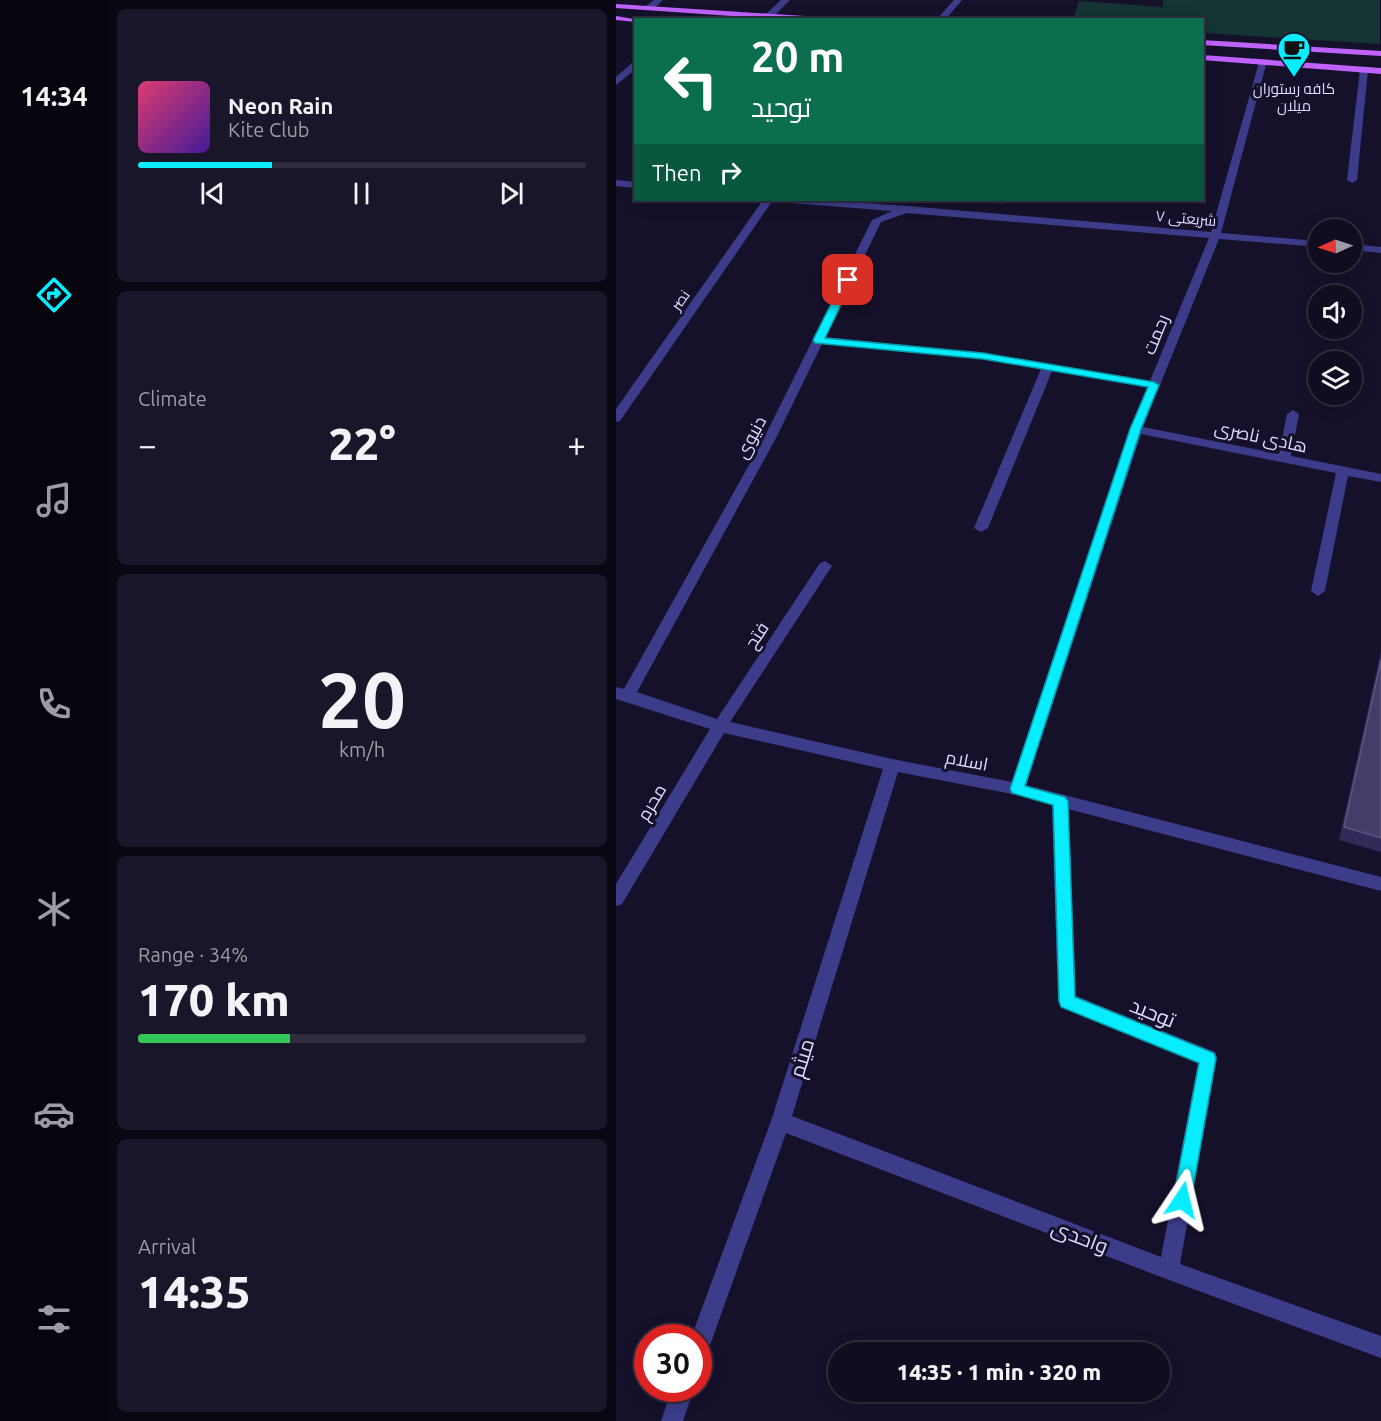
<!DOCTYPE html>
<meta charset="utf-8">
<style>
:root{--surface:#100d20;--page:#191629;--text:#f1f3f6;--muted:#9c9ca5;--line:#302d3e;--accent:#07edff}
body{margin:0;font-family:Ubuntu,Cairo,sans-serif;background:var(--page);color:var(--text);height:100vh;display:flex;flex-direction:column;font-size:22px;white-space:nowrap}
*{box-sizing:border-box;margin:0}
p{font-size:20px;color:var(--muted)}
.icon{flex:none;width:33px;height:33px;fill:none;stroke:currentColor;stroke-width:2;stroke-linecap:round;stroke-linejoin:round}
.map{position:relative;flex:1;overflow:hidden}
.panel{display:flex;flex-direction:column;gap:9px;padding:9px;background:#090712;width:508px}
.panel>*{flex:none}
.banner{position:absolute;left:18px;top:18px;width:570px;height:183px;border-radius:0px;box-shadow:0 3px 15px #0003,0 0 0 2px var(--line);background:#0b6e4f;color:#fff;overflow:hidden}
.needle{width:39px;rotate:267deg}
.fabs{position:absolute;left:692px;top:219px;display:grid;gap:12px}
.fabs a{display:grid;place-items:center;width:54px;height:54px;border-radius:50%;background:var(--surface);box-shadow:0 3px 15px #0003,0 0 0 2px var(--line);font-size:30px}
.speed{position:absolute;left:18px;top:1324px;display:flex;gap:12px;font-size:30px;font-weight:700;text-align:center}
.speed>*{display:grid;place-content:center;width:78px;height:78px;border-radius:50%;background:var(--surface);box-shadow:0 3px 15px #0003,0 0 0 2px var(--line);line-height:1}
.speed .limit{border:9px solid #d22;background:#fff;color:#111}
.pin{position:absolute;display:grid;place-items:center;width:51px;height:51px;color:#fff;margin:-26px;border-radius:12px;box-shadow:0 3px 9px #0006}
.me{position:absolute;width:66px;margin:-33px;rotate:10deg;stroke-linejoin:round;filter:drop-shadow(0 0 4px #0008)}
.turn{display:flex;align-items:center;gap:21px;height:126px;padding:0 18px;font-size:27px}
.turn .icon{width:78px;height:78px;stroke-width:2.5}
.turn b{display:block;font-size:42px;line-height:51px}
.then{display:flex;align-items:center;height:57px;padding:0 18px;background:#0003;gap:12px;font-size:22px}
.big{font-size:45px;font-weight:800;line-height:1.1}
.panel .card{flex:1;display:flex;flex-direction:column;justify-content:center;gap:9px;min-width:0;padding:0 21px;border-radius:9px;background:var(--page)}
.panel .dial{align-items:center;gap:0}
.dial b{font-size:78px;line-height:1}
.song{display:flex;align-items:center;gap:18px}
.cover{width:72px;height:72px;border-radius:9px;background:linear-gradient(135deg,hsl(340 70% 55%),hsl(260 70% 35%))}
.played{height:6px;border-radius:3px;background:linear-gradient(90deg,var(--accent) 30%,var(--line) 30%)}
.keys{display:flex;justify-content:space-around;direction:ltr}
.heat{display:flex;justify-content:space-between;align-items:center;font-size:33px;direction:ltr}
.charge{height:9px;border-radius:4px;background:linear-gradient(90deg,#34c759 34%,var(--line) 0)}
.trip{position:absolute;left:212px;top:1342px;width:342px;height:60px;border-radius:30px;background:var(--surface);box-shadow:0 3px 15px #0003,0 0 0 2px var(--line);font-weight:800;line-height:60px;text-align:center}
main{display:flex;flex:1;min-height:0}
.menu{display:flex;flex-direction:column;width:108px;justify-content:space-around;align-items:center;background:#06050d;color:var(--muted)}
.menu .icon{width:42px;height:42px}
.menu .selected{color:var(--accent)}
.menu b{font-size:27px;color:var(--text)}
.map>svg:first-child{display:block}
.green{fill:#143533}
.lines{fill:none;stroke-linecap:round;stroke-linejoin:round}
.minor{fill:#3d3c8a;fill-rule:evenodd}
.major{fill:#c062ff;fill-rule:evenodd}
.wall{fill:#322a59}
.building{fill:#443d6a;stroke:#5c5682;stroke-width:1.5}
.route{fill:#07edff;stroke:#059aa6;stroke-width:1.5}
.labels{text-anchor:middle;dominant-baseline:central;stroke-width:6;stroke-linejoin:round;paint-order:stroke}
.far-poi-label{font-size:15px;fill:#dedbff;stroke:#15112b}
.far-street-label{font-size:15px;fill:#dedbff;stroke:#15112b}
.street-label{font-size:18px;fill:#dedbff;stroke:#15112b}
.near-street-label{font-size:21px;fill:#dedbff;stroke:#15112b}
</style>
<main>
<nav class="menu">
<b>14:34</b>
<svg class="icon selected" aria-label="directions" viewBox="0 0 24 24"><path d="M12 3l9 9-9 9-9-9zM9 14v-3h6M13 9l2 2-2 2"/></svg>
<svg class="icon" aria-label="music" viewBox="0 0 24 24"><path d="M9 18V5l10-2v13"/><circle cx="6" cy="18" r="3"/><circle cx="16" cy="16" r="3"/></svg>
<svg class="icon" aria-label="phone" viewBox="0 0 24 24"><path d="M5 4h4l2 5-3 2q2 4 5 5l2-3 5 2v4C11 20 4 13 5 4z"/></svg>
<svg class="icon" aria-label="climate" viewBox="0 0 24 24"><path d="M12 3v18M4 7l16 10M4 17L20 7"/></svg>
<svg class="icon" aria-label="car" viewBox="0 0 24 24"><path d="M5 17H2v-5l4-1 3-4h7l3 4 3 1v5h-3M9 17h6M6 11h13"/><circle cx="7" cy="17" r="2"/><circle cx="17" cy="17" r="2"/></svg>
<svg class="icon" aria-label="filters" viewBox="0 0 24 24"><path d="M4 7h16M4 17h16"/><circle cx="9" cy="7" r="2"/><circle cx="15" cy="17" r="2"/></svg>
</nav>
<section class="panel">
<div class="card">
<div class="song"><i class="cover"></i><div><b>Neon Rain</b><p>Kite Club</p></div></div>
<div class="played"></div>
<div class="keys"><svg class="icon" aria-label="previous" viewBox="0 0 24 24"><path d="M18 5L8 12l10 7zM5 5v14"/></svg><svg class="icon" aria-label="pause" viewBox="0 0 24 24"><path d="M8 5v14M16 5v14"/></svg><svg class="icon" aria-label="next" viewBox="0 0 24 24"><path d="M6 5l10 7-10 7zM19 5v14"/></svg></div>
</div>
<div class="card"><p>Climate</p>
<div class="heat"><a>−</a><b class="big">22°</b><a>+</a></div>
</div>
<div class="card dial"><b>20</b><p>km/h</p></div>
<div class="card"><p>Range · 34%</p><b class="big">170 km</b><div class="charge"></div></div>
<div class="card"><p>Arrival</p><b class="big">14:35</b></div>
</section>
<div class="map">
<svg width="765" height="1421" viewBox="0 0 765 1421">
<rect width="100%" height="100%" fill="#15112b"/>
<path class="green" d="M547,0h217v44l-177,-11 -1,-13 -129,-1 6,-18 84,6z"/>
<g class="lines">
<path class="minor" d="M38,0h9l-11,10h-6v-4z
M165,0h9l-18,18h-6v-4z
M338,0h8l-17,20h-9z
M644,59l7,2 -46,172 97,8v6l-99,-8 -76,188 136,27 8,-40 6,-4 6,4 -8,42 90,18v8l-33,-6 -23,115 -7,5 -7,-5 25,-118 -195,-39 -115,351 355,92v14l-313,-82 8,187 139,56 2,6 -37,206 201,72v22l-212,-78 -383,-147 -77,215 -3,8 -8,3v-21h-7l80,-217 112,-352 -159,-36 -102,171 -6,2v-22l94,-155 -94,-30v-12l8,2 140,-251 108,-218 20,-9 -101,-8 -5,-3h34l88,6 303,26zM291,213l302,25 -59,143 -167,-28 -158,-16 56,-115zM206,344l161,15 58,10 -67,159 7,4 7,-4 64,-157 95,16 -17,42 -118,353 -120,-23 -162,-37 102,-156 -7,-5 -5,2 -103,156 -80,-27 139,-254zM282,772l119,23 35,10 6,196 3,6 137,56 -37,194 -369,-141z
M17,62h3v7l-20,16v-8z
M748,67l4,3 -11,110 -5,3 -5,-3 13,-110z
M0,180l20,2v6l-20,-2z
M147,200h10l-153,221 -4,1v-13z
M735,244l30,3v6l-30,-3z
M56,1389h22l-11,32h-22z"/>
<path class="major" d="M0,4l221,14 4,2h-50l-175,-12z
M0,16l24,4h-4v2l-20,-2z
M586,40l179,11v5l-179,-11z
M586,55l179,13v6l-179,-14z"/>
</g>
<path class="wall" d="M352,200h35l-1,4z
M765,651v201l-42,-12z"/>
<path class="building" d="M314,18l18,2h-19z
M765,660v178l-37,-11z"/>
<path class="route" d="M232,277l5,3 -28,58 158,15 171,29 5,3 -18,44 -116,357 40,11 3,4 7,196 139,56 2,5 -25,142 -2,6 -7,3 -6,-3 -3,-6 26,-137 -138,-56 -2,-6 -6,-196 -41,-12 -2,-4 120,-360 18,-42 -165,-28 -168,-16 -2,-3 30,-60z"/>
<defs>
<g id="cafe-pin" transform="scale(1.725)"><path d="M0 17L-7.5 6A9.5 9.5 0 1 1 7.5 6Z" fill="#07edff" stroke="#15112b"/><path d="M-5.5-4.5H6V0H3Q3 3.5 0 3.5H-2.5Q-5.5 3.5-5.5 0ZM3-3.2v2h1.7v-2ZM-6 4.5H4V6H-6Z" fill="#111"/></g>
</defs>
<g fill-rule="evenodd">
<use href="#cafe-pin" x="678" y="49"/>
</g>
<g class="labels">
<g class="far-poi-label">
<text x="678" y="88">کافه رستوران<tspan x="678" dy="17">میلان</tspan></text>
</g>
<g class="far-street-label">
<text transform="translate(570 218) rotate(5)">شریعتی ۷</text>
<text transform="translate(64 300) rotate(-55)">نصر</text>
</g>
<g class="street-label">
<text transform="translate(539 334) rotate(-68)">رحمت</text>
<text transform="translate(645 436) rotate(12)">هادی ناصری</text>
<text transform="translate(134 437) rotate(-62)">دنیوی</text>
<text transform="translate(140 635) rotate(-57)">فتح</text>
<text transform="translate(351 760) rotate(11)">اسلام</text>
<text transform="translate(35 802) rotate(-59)">محرم</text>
</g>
<g class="near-street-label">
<text transform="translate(537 1012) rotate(22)">توحید</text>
<text transform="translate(185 1058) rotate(-73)">میثم</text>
<text transform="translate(464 1236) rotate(21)">واحدی</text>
</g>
</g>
</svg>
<div class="fabs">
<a><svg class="needle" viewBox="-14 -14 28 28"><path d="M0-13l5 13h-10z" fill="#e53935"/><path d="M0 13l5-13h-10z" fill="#9c9ca5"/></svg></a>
<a><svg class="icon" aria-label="sound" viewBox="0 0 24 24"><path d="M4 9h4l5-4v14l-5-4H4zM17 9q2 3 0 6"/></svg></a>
<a><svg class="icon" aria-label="layers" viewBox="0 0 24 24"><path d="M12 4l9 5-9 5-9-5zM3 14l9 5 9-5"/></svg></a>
</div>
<div class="speed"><div class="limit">30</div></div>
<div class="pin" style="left:232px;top:280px;background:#d93025"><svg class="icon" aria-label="arrive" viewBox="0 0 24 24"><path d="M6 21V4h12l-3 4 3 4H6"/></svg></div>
<svg class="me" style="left:566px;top:1200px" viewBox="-20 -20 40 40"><path d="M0-17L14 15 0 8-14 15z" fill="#07edff" stroke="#fff" stroke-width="4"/></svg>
<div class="trip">14:35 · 1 min · 320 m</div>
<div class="banner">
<div class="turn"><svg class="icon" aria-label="left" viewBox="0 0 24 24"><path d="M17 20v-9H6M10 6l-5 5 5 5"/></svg><div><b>20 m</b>توحید</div></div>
<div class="then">Then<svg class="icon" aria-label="right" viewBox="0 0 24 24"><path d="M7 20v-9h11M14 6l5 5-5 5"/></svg></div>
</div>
</div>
</main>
